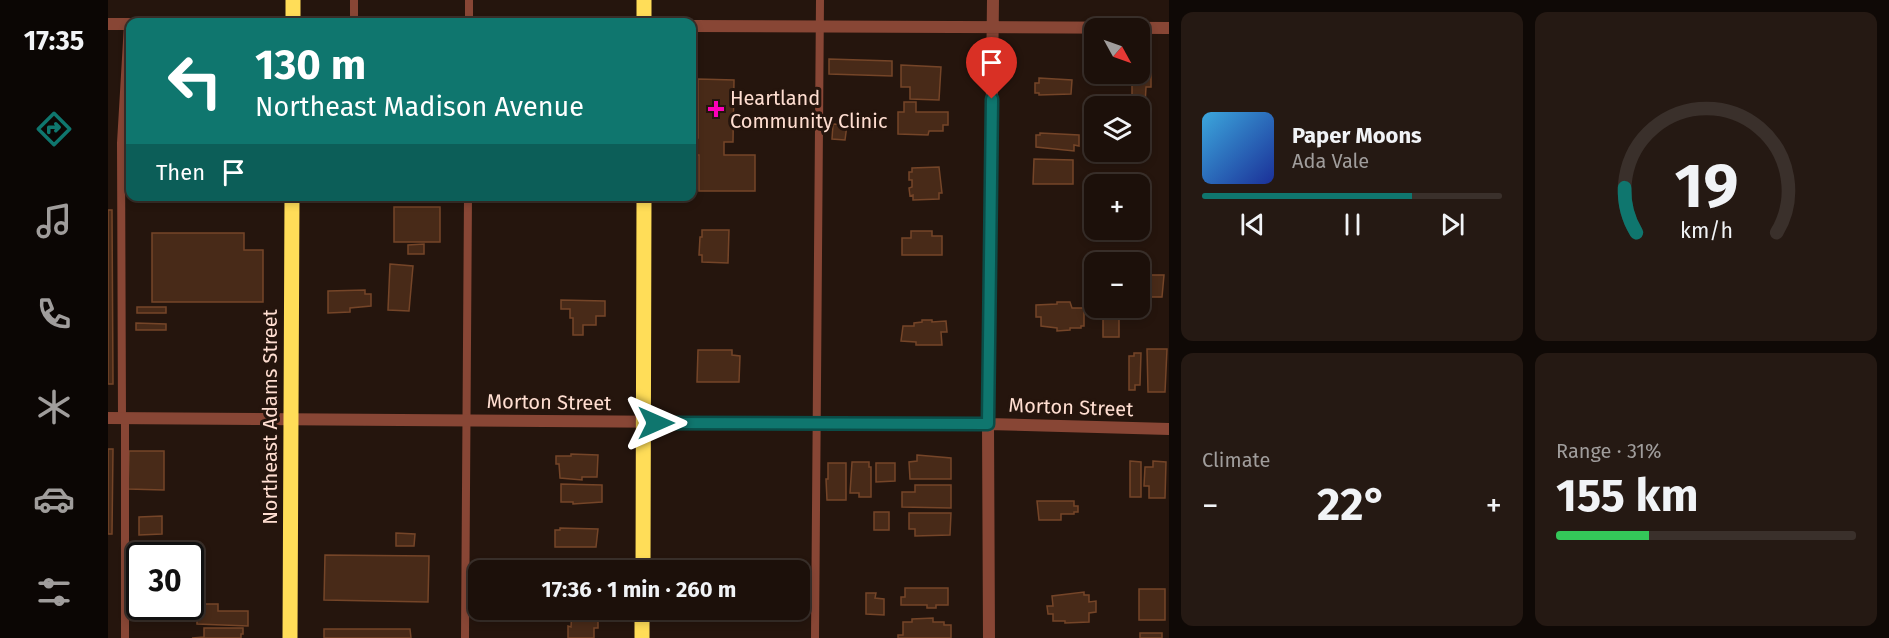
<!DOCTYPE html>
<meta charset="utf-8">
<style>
:root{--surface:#1c100a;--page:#251913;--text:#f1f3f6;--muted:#a09d9c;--line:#3a302b;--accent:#0f766e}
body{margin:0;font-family:"Fira Sans",sans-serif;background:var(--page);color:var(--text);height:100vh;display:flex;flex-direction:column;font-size:22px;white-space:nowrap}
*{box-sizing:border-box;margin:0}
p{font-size:20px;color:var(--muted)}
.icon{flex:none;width:33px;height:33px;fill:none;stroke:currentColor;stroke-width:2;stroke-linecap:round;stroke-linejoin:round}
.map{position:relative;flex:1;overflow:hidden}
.panel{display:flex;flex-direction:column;gap:12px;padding:12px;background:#0f0906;width:720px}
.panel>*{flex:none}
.hud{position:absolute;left:18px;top:18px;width:570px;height:183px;border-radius:12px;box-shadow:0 3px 9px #0003,0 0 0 2px var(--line);background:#0f766e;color:#fff;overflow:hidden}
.needle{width:39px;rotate:130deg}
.buttons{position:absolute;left:976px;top:18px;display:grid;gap:12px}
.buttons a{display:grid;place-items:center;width:66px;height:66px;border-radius:12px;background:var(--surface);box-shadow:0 3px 9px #0003,0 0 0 2px var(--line);font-size:30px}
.speed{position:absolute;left:18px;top:542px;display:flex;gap:12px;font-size:30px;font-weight:700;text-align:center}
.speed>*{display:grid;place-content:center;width:78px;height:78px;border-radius:50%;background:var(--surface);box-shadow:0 3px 9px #0003,0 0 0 2px var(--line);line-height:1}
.speed .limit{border:3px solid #111;border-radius:9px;background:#fff;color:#111}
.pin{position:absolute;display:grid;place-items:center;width:51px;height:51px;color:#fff;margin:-62px -26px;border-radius:50% 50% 50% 0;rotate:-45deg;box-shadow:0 0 6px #0007}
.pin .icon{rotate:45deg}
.me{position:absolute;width:66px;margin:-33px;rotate:90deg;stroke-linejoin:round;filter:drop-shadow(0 0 4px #0008)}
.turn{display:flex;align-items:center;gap:21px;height:126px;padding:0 30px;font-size:27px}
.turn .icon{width:78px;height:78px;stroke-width:2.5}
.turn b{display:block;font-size:42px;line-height:51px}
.then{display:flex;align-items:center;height:57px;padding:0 30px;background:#0003;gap:12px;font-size:22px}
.big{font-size:45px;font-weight:700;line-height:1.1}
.panel .widget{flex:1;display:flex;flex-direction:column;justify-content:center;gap:9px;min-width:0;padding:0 21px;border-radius:12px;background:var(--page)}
.panel .dial{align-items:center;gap:0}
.dial svg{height:156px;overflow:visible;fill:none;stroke:var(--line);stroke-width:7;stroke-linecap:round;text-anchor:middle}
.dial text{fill:var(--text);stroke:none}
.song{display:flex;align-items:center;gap:18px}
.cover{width:72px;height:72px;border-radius:9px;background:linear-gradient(135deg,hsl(200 70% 55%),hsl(230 70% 35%))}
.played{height:6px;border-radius:3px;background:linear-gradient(90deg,var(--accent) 70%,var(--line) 70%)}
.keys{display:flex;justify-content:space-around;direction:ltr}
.heat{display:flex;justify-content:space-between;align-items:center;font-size:33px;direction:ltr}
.charge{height:9px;border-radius:4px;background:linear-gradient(90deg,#34c759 31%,var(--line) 0)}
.panel .tiles{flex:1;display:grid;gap:12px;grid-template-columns:repeat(2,1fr)}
.trip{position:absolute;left:360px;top:560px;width:342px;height:60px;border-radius:12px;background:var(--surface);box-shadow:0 3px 9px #0003,0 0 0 2px var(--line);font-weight:700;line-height:60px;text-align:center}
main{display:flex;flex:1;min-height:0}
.menu{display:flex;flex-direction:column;width:108px;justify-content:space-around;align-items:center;background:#0b0604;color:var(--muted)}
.menu .icon{width:42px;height:42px}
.menu .current{color:var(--accent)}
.menu b{font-size:27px;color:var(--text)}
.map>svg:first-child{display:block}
.building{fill:#482a18;stroke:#754528;stroke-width:1.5}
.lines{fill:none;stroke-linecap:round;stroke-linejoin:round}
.service{stroke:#884635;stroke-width:8}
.minor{stroke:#884635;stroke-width:12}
.primary{stroke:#ffdd58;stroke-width:15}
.route-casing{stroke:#0a4d48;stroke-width:15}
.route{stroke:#0f766e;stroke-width:10}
.poi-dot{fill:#fc00b8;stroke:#25150d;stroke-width:2}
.labels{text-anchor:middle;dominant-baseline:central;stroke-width:6;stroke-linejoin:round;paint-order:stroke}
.poi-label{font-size:20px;fill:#ffded1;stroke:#25150d;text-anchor:start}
.street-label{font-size:20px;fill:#ffded1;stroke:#25150d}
</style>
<main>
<nav class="menu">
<b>17:35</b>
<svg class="icon current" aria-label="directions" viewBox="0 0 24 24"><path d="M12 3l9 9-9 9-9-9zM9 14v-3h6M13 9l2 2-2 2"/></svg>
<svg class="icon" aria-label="music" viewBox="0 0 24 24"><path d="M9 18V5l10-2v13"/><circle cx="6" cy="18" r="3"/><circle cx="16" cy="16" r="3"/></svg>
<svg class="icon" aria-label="phone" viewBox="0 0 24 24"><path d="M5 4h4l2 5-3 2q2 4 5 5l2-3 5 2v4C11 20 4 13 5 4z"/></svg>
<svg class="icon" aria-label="climate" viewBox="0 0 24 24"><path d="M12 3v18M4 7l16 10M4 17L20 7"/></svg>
<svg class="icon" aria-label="car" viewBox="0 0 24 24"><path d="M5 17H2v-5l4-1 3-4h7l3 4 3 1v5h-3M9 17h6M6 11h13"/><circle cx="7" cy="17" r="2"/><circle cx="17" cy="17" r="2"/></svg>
<svg class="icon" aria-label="filters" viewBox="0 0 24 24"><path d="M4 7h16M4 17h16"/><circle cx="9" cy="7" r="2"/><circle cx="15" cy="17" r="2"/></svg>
</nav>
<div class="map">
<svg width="1061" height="638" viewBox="0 0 1061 638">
<rect width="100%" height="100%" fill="#25150d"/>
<path class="building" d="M721,59l63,2v15l-63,-2z
M793,65l40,2 -2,33 -29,-1v-12h-9z
M1032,67h6v6h5v14h-5l-1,18h-13v-31h8z
M931,78l33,2 -1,14 -32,1v-2h-4v-10h4z
M590,79l36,1 -1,62h-9v13h31v36h-56v-36h-4v-17h3z
M796,102h12v10h32v13h-5v6h-14l-1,4 -30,-1v-22h6z
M725,124l14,1 -2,15 -13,-1z
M932,133l39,2v11l-5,-1v6l-38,-4v-12h4z
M926,159l39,1v24h-40z
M831,167l3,26h-3v6l-26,1v-5l-3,1 -1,-8 3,-1v-7h-3v-8h3v-4z
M286,207h46v35h-46z
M0,210h4l1,174h-5z
M594,230h27l-1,33 -26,-1v-7h-3l1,-18h2z
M803,231h21v5h10v19h-40v-17h9z
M44,233h92v17h19v52h-111z
M316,244v10h-16v-9z
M282,264l23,2 -4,45 -21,-1z
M1038,275h18l-2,22h-16z
M257,290v4h6v12l-21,2v4l-22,1v-22z
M453,300l44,1v15h-9v9h-13v10h-10v-17h-3v-9h-9z
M949,302h13l2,6h12v18h-3v2h-11v2l-13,1v-3l-16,-2v-9h-5v-12l21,-1z
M29,307h29v6h-29z
M995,317l16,1v19h-16z
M814,320h10v2l14,-1 1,11h-6l1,13h-26v-3l-15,-1 2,-15h11v-3l8,-1z
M28,323l30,1v6h-30z
M1039,349h20l-2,43h-17z
M590,350h34v5l8,1 -1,26h-42z
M1026,353h7l-1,32h-5v5h-6v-34h5z
M0,449h5l-1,85h-4z
M21,451h35v39l-36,-1z
M463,454l27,1 -1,22h-15v3l-22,-2 -1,-14h-3v-8h15z
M809,455l34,3v21h-41l-1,-17 8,-1z
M1022,461l11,1v35h-11z
M1045,461l13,1 -1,36h-16v-12h-5l1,-19h8z
M744,462h17v5h2v30h-12v-4h-9z
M720,463h18v37h-19l-1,-21h2z
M768,463h19v18l-19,1z
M453,484l41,1v17l-29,2v-2h-12z
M807,485h36v23l-49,-1v-15h13z
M929,501h37v5h4v6h-4v2h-13v6h-22z
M766,512h15v18h-15z
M801,513h42l-1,22 -35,1v-7h-6z
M54,516v18l-23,1v-18z
M452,528l38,1 -2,18h-41v-17h5z
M288,533l19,1 -1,12h-18z
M217,555l104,1 -1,46 -104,-2z
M797,588h43v17h-12v3h-9v-3h-26v-8h4z
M1031,589h26v31h-26z
M976,592v3h5v7l7,-1v11l-7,1v9l-24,1v-2h-12v-7h-5l-1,-8h6l-1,-10z
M758,593h10l-1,5 9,1v16l-18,-1z
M89,604h21v7h30v15l-51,-2z
M464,609h26v19h-4v10h-26v-12l3,1z
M825,618v4h11v3h7v13h-53v-3h5v-13h9v-3z
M96,628h39v6h-2v4h-49l12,-1z
M216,629h86l1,9h-87z
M1032,633h22v5h-22z"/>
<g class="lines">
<path class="service" d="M361,0v22
M246,22v-22
M14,418l-1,-275 7,-119
M17,418v220
M357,638l3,-442
M707,638l5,-638"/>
<path class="minor" d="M0,24h22
M584,26l477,2
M0,418l880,6 181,5
M881,638l-1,-214 5,-424"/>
<path class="primary" d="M536,0v22
M185,22v-22
M535,570l1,-374
M182,638l2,-442
M534,638v-29"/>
</g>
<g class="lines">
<g class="route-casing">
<path id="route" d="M548,423l332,1 4,-325"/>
</g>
<use href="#route" class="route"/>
</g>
<path class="poi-dot" d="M605 100h6v6h6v6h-6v6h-6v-6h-6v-6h6z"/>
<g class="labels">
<g class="poi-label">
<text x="622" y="98">Heartland<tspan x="622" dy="23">Community Clinic</tspan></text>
</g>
<g class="street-label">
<text transform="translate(441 402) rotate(1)">Morton Street</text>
<text transform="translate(963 407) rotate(2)">Morton Street</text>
<text transform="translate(162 417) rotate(-90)">Northeast Adams Street</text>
</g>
</g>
</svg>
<div class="buttons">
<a><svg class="needle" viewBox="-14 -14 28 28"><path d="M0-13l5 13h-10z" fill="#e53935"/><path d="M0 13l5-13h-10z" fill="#a09d9c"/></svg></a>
<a><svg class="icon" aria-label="layers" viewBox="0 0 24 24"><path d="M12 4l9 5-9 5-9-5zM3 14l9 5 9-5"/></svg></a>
<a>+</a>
<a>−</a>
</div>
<div class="speed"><div class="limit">30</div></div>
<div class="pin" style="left:884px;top:99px;background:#d93025"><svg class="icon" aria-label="arrive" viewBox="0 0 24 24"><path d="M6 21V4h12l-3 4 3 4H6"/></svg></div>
<svg class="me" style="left:548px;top:423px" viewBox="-20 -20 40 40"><path d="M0-17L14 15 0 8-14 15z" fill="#0f766e" stroke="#fff" stroke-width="4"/></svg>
<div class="trip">17:36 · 1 min · 260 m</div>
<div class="hud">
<div class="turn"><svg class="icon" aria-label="left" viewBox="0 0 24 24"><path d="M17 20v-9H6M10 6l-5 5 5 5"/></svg><div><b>130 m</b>Northeast Madison Avenue</div></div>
<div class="then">Then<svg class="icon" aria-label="arrive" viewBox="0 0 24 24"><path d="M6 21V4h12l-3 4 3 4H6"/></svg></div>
</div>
</div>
<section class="panel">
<div class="tiles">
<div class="widget">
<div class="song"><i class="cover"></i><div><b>Paper Moons</b><p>Ada Vale</p></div></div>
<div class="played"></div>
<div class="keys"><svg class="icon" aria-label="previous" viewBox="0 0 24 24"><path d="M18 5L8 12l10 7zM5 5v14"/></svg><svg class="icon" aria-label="pause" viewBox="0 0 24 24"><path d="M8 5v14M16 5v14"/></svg><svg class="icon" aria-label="next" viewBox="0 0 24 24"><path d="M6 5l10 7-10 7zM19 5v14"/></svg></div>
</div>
<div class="widget dial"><svg viewBox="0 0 100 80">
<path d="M14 69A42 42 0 1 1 86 69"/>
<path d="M14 69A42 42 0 0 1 8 46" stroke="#0f766e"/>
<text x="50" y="56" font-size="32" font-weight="700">19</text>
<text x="50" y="72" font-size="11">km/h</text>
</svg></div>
<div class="widget"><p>Climate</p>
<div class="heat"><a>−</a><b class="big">22°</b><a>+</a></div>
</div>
<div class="widget"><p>Range · 31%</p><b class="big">155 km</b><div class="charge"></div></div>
</div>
</section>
</main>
